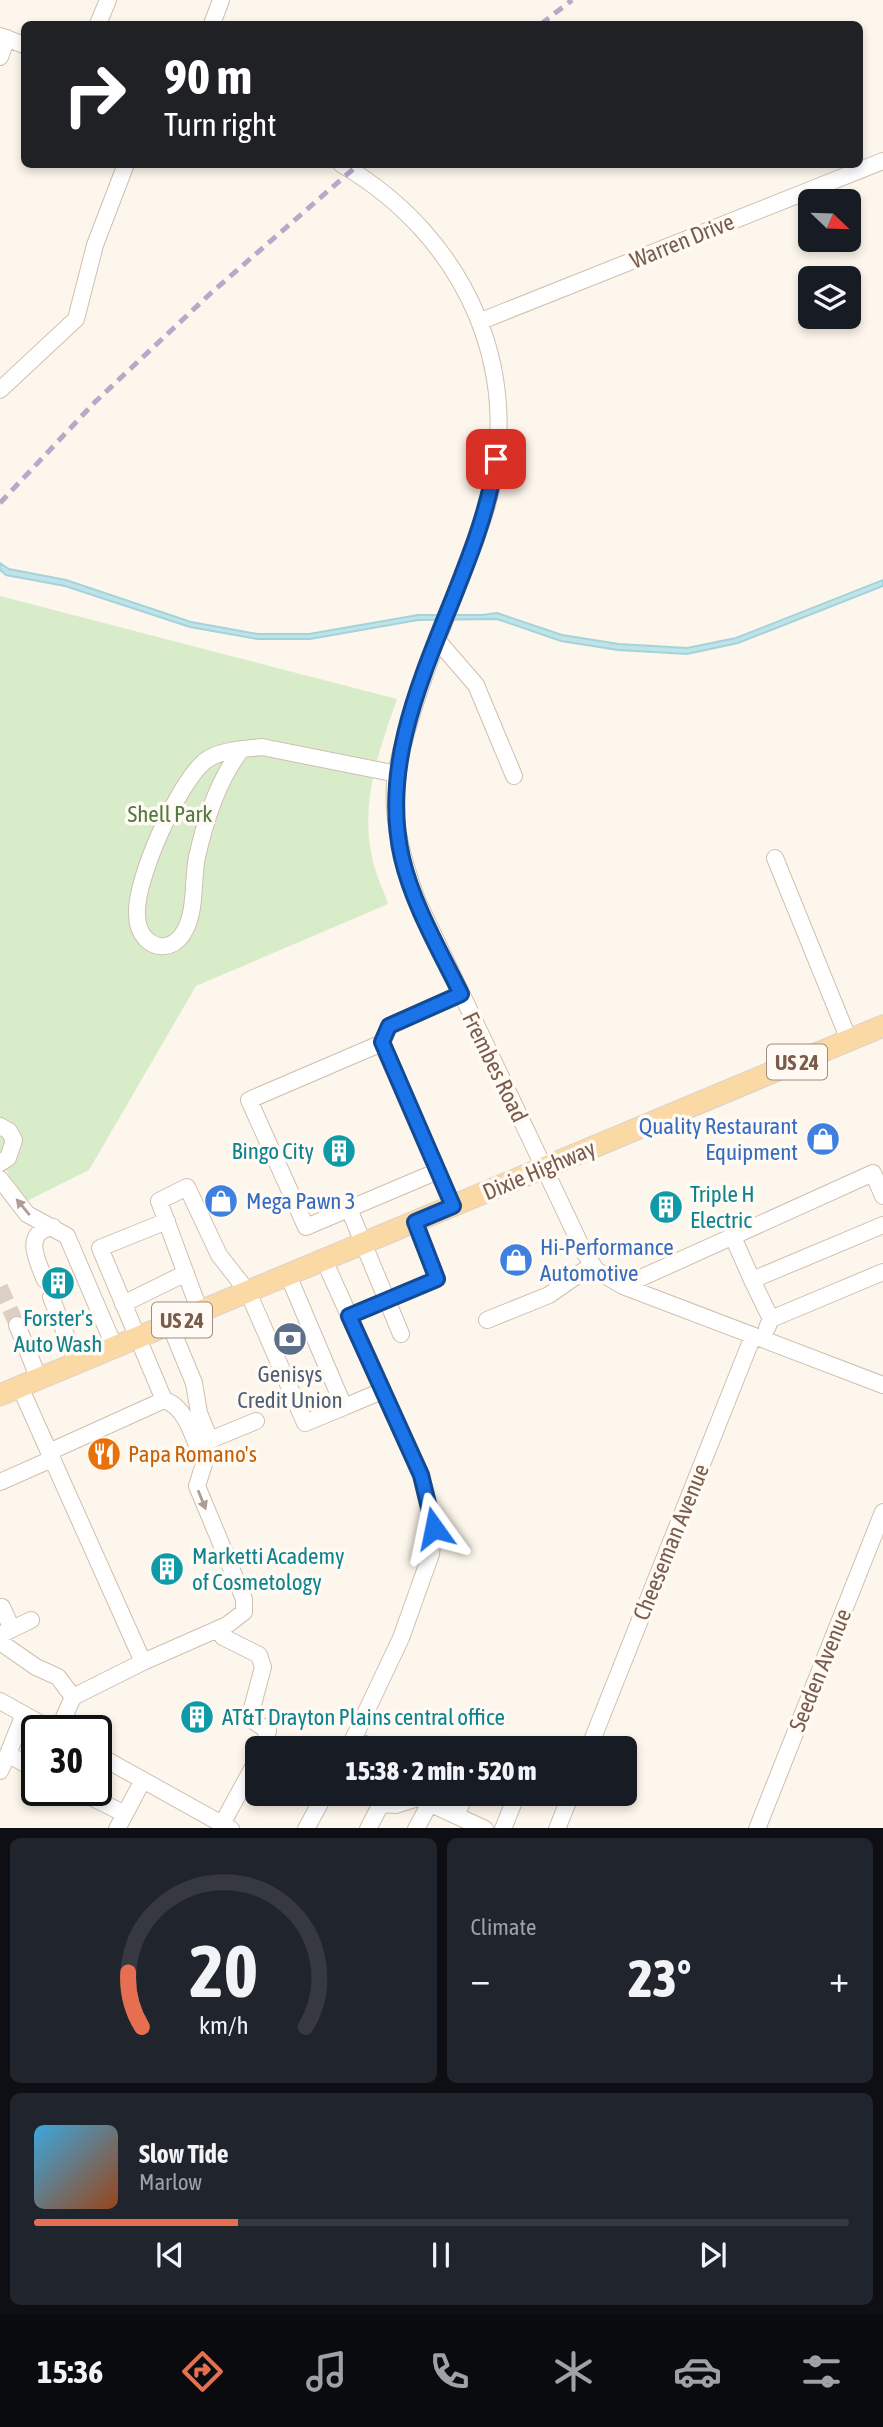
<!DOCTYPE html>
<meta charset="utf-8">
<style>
:root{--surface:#171b24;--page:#20242c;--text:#f1f3f6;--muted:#9ea1a6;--line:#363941;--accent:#e76f51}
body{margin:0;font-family:"Asap Condensed",sans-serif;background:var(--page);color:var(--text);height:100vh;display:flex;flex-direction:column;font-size:26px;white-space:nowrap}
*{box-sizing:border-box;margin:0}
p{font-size:23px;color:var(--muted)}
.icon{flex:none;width:38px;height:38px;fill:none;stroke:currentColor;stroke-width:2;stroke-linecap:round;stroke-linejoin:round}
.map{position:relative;height:1828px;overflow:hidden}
.drawer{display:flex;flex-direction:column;gap:10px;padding:10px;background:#0d0f14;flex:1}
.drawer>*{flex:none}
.guide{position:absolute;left:21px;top:21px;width:842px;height:147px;border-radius:10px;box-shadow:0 4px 10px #0003;background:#202124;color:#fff;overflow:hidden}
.needle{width:46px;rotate:113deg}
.fabs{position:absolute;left:798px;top:189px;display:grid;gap:14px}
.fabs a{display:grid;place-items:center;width:63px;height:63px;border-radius:10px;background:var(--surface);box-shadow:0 4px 10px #0003;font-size:35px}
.speed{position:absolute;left:21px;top:1715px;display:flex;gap:14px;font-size:35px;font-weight:700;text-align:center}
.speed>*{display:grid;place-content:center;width:91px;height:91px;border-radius:50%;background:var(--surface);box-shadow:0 4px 10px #0003;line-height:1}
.speed .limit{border:4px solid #111;border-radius:10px;background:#fff;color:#111}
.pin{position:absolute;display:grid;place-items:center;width:60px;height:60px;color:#fff;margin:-30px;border-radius:14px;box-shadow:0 4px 10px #0006}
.me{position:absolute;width:77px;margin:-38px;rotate:348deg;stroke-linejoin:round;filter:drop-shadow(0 0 5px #0008)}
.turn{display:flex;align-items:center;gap:24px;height:147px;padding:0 28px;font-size:32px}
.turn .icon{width:91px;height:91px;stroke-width:2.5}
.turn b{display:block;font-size:49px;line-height:60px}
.big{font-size:52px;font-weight:800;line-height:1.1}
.drawer .widget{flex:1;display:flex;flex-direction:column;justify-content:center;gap:10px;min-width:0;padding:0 24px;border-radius:10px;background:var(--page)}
.drawer .dial{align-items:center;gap:0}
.dial svg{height:182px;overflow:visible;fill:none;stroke:var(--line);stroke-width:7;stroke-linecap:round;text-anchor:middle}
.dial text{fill:var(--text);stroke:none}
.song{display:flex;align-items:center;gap:21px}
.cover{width:84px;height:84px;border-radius:10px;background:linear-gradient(135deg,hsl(200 70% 55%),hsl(20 70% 35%))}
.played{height:7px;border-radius:4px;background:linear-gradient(90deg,var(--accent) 25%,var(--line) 25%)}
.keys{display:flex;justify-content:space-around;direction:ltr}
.heat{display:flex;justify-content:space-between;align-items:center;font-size:38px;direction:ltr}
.drawer .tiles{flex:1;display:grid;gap:10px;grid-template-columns:1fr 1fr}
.widget:last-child{grid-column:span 2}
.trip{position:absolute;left:245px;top:1736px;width:392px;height:70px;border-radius:10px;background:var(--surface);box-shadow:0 4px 10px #0003;font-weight:800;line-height:70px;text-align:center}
.tabs{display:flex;height:112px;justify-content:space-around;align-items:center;background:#090b0e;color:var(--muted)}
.tabs .icon{width:49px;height:49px}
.tabs .selected{color:var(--accent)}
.tabs b{font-size:32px;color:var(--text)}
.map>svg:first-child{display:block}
.green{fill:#d8ecc9}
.water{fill:#bfe3e8;stroke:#a5d3da;stroke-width:2}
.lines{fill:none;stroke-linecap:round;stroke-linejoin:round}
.minor-tunnel{stroke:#dcd0c4;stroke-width:16;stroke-dasharray:16 8;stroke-linecap:butt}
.minor-casing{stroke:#d1beb0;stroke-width:18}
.major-casing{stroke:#dad1cd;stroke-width:23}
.minor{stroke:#fff;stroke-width:16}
.major{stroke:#fbd9a5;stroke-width:21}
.rail{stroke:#b9a8c9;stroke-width:5;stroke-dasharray:10 7;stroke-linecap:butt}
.oneway{fill:#af9d94}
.route-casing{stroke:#114b97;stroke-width:18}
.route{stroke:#1a73e8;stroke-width:12}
.labels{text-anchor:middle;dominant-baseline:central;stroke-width:7;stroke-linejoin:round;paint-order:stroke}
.shield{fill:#fffaf3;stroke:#a28b7f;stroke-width:2}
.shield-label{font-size:21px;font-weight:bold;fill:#7a5c4d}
.street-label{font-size:23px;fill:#7a5c4d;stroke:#fffaf3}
.park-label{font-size:23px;fill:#537a41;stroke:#fffaf3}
.shop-label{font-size:23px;fill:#366cbe;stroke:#fffaf3;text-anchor:start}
.culture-label{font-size:23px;fill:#0d838f;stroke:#fffaf3;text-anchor:start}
.service-label{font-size:23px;fill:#4e5e75;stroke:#fffaf3}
.food-label{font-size:23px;fill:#c56008;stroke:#fffaf3;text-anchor:start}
</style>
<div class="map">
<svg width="883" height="1829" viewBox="0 0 883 1829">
<rect width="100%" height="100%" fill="#fdf6ec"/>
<path class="green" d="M0,596l397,103c-18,52 -37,102 -25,158 3,16 11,32 16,47l-192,82 -107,184 -66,33 -18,-36 -5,2z"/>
<path class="water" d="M0,563l9,6 57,11 125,42 67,12h51l109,-19h64l15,-2 65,22 57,9 68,4 49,-10 147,-58v6l-145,57 -51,11 -69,-4 -57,-9 -64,-22 -79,1 -108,19h-53l-67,-12 -125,-41 -59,-11 -6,-5z"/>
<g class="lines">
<path class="minor-tunnel" d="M0,1287l17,38"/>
<g class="minor-casing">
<path id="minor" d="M98,24l10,-24
M212,24l9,-24
M0,36l24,9
M0,57l7,-19
M341,164c127,74 190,215 141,357 -22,63 -49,125 -69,189 -7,23 -15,47 -18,72 -3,41 8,79 22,118l167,352 12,18 27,16 260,99
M481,321l402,-160
M0,390l76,-71 19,-74 31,-81
M437,640l39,45 38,91
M242,749c-23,29 -37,72 -45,108 -5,24 0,57 -15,78 -9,13 -25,15 -36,4 -7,-7 -9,-16 -9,-25 -2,-34 41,-131 68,-153 14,-11 39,-12 57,-14l135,27
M775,858l74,182
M382,1043l-133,57 57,127 132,-56
M0,1126l9,5 5,9 -6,18 -8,5
M0,1179l27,35 40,22 48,112
M453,1206l-71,-163 7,-17 72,-32
M349,1209l52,125
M733,1237l19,43
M324,1260l97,215 13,53 -3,26 -30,84 -52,110
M45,1280c-8,-20 -23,-47 8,-53
M623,1286l250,-113 10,23
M51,1297l26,66
M123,1304l63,-31
M200,1312l-41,-111 28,-14 32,68 29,37 57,131 39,-16 -56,-132
M349,1316l88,-37 -22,-57
M771,1319l-19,-39 131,-55
M487,1320l62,-25 43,-30
M17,1325l22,54
M170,1325l24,58 5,30 11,27 46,-19
M767,1328l4,-9 112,-47
M20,1387l123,275 -70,35 -15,34
M344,1407l38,-16
M49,1452l115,-52 -64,-152 67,-27
M0,1482l52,-23
M2,1607l10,22
M218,1629l5,8 36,18 4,12 -12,45 1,8 16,11 -5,17
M0,1635l31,-15
M0,1642l36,25 22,10 15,20
M143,1662l84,-37 17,-13v-13l-47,-113 7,-22c-9,-20 -16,-57 -40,-64
M0,1701l54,30
M24,1714l-16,40 29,17
M354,1740l21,8
M589,1748l164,-412
M96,1754l135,75
M0,1771l8,-17
M77,1790l48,24
M418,1798l67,31
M456,1815l10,-21
M222,1824l35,-64
M117,1829l26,-49
M306,1829l19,-35
M368,1829l13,-25 15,1 22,-7 1,-4
M416,1829l14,-26
M503,1829l14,-35
M557,1829l14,-35
M757,1829l126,-317"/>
</g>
<g class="major-casing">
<path id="major" d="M0,1395l883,-369"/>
</g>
<use href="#minor" class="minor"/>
<use href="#major" class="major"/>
<path class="rail" d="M541,24l31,-24
M0,503l95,-101 116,-109 148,-129"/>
</g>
<defs><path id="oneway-solid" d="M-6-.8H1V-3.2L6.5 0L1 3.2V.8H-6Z" transform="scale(1.75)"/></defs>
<g class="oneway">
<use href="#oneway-solid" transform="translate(23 1207) rotate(-130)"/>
<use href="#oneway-solid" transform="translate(202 1500) rotate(68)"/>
</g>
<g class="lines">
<g class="route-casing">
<path id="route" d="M434,1528l-13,-53 -72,-159 88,-37 -22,-57 38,-16 -71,-164 7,-16 72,-32c-21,-43 -48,-89 -59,-136 -32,-138 75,-266 94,-399"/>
</g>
<use href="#route" class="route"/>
</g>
<defs>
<g id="shop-disc" transform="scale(1.75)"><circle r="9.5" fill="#3f7fe0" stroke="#fffaf3"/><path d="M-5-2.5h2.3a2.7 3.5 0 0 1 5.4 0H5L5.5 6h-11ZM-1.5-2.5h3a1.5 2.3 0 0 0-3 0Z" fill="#fff"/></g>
<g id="building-disc" transform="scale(1.75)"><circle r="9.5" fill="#0f9aa8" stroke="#fffaf3"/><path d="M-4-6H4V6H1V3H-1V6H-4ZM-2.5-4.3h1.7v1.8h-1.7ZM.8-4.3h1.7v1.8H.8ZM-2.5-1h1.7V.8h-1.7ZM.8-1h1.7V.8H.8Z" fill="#fff"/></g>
<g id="bank-disc" transform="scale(1.75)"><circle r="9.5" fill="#5c6f8a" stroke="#fffaf3"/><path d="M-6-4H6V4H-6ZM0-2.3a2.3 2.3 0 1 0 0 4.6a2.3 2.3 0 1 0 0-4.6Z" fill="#fff"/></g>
<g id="restaurant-disc" transform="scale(1.75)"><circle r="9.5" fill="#e8710a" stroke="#fffaf3"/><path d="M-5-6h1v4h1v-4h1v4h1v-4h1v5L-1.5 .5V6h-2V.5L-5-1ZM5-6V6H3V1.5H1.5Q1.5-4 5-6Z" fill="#fff"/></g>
</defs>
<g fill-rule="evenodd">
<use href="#shop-disc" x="823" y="1139"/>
<use href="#building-disc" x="339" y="1151"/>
<use href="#shop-disc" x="221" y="1201"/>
<use href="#building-disc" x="666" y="1207"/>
<use href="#shop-disc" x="516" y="1260"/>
<use href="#building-disc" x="58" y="1283"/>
<use href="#bank-disc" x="290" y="1339"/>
<use href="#restaurant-disc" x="104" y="1454"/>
<use href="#building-disc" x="167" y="1569"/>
<use href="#building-disc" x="197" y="1717"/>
</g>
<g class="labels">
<g class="shield">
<rect x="767" y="1044.5" width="60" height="35" rx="5"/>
<rect x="152" y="1302.5" width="60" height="35" rx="5"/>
</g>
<g class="shield-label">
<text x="797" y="1062">US 24</text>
<text x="182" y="1320">US 24</text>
</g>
<g class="street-label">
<text transform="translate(682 241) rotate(-22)">Warren Drive</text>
<text transform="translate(495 1067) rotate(64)">Frembes Road</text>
<text transform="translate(539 1170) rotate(-23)">Dixie Highway</text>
<text transform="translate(671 1542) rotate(-68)">Cheeseman Avenue</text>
<text transform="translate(820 1670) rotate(-68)">Seeden Avenue</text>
</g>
<g class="park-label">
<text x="170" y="814">Shell Park</text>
</g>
<g class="shop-label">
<text x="798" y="1126" text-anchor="end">Quality Restaurant<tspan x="798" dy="26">Equipment</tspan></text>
<text x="246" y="1201">Mega Pawn 3</text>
<text x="540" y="1247">Hi-Performance<tspan x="540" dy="26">Automotive</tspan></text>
</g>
<g class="culture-label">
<text x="314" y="1151" text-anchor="end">Bingo City</text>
<text x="690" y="1194">Triple H<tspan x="690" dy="26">Electric</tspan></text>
<text x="58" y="1318" text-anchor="middle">Forster's<tspan x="58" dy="26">Auto Wash</tspan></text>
<text x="192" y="1556">Marketti Academy<tspan x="192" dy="26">of Cosmetology</tspan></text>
<text x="222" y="1717">AT&amp;T Drayton Plains central office</text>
</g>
<g class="service-label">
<text x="290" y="1374">Genisys<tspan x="290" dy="26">Credit Union</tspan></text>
</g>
<g class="food-label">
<text x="128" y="1454">Papa Romano's</text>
</g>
</g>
</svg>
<div class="fabs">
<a><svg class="needle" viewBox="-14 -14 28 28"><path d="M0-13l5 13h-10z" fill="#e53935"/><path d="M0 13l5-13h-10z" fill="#9ea1a6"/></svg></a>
<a><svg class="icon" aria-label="layers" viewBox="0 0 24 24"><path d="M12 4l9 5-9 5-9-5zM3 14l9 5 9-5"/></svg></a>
</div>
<div class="speed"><div class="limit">30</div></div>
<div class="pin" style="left:496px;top:459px;background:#d93025"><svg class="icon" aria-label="arrive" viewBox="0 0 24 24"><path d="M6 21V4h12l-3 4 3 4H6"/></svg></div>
<svg class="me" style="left:434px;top:1528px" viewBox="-20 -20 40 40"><path d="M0-17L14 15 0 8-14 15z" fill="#1a73e8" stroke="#fff" stroke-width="4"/></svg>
<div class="trip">15:38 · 2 min · 520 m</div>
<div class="guide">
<div class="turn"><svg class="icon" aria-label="right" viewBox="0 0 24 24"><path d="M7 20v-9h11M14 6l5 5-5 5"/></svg><div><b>90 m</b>Turn right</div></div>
</div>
</div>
<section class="drawer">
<div class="tiles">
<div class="widget dial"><svg viewBox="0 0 100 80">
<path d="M14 69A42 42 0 1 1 86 69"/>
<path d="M14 69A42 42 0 0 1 8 45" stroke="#e76f51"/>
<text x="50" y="56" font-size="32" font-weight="700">20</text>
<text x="50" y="72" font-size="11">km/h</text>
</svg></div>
<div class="widget"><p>Climate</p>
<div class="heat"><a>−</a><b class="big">23°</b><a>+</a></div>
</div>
<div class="widget">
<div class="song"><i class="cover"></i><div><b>Slow Tide</b><p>Marlow</p></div></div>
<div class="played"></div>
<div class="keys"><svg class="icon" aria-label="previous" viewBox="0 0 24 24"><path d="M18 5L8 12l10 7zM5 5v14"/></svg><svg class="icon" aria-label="pause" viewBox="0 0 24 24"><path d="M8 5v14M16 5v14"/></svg><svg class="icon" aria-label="next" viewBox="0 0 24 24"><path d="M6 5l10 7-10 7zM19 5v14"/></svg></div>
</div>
</div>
</section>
<nav class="tabs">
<b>15:36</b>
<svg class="icon selected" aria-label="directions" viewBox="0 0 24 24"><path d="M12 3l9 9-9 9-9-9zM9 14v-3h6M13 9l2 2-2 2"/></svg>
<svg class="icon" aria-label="music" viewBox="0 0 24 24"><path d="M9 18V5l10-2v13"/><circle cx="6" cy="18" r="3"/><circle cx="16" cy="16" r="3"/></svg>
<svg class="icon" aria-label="phone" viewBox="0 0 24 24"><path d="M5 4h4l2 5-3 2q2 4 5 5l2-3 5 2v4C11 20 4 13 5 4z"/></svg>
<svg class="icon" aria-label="climate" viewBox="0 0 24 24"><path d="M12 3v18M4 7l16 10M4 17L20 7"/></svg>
<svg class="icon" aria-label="car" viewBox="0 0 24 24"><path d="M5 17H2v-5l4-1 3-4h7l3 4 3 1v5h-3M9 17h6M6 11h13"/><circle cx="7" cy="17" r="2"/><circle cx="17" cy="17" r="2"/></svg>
<svg class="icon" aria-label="filters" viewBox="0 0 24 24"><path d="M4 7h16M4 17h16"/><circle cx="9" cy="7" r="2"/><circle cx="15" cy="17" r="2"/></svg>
</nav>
